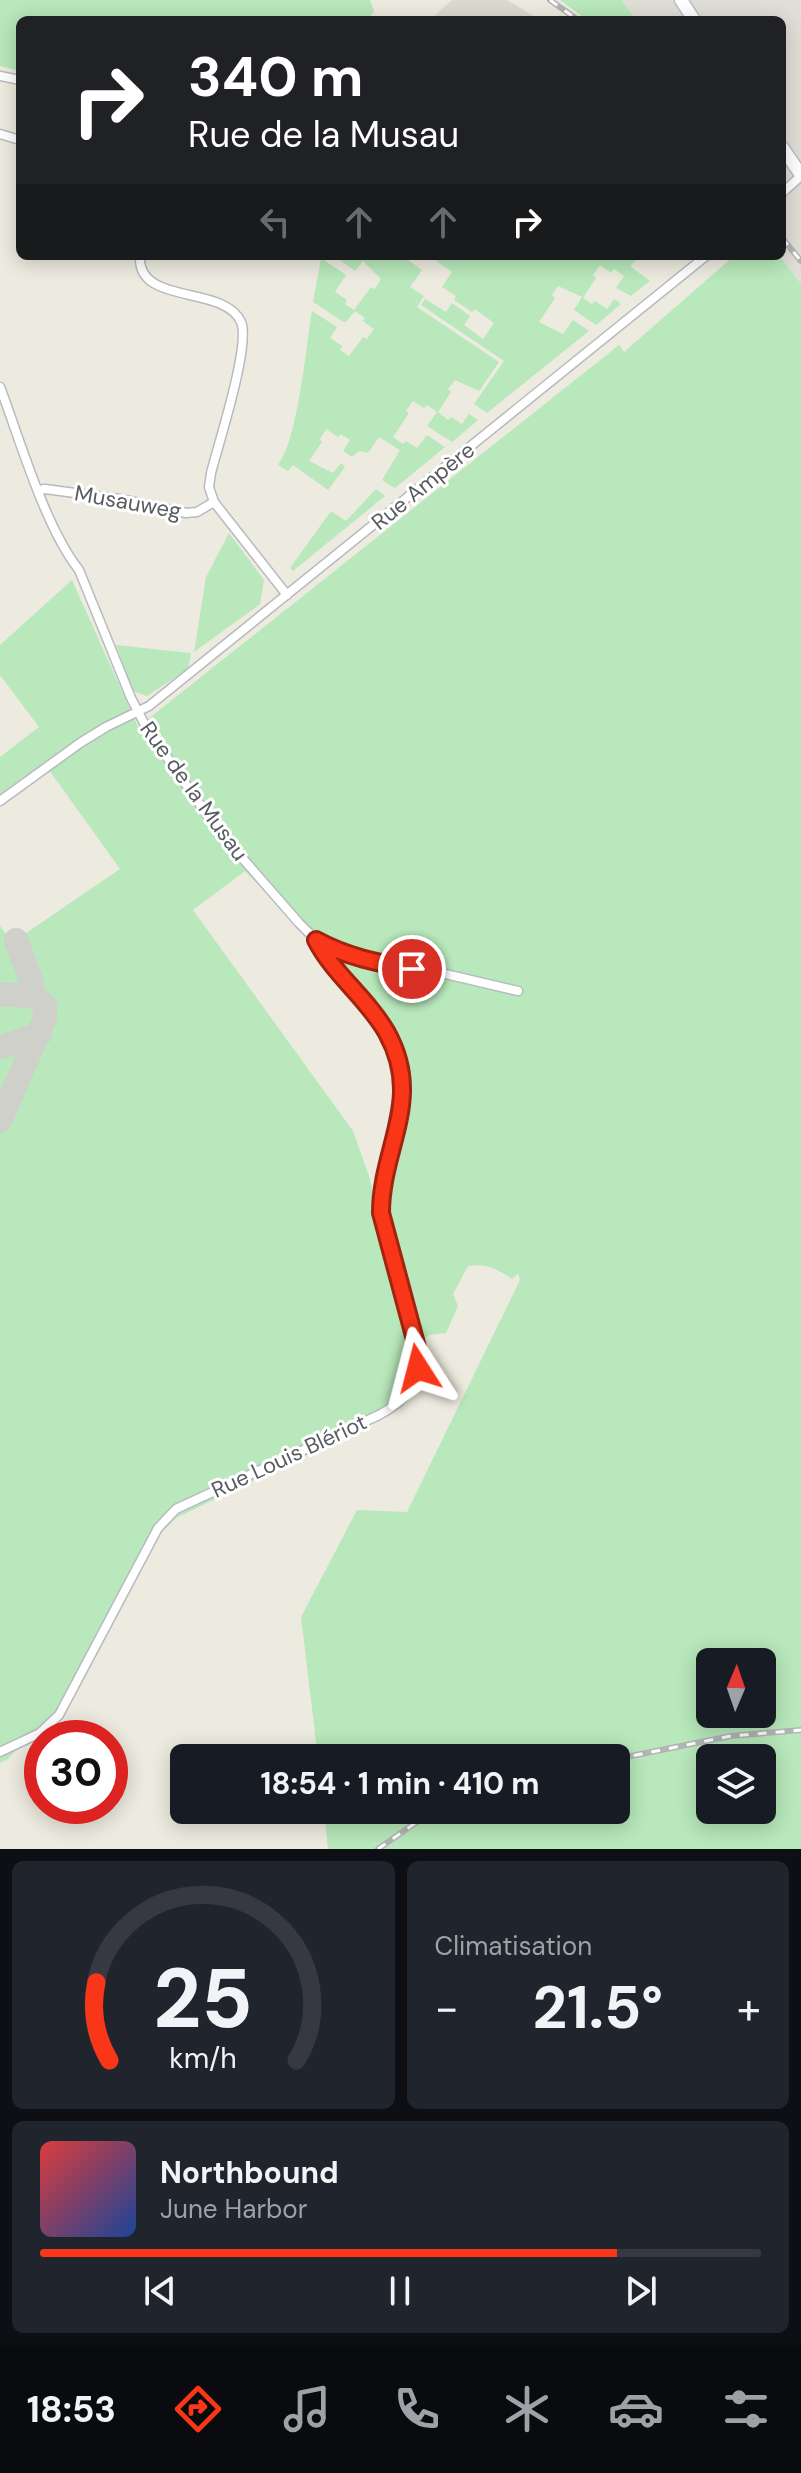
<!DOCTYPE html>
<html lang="fr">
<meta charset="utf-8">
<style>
:root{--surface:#171b24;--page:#20242c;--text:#f1f3f6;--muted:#9ea1a6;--line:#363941;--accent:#fa3618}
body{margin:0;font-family:"DM Sans",sans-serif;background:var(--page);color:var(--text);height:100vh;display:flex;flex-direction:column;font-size:30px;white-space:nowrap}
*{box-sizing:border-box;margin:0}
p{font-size:26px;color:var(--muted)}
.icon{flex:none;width:44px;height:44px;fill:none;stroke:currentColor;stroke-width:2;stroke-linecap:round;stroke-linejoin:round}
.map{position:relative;height:1849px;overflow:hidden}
.panel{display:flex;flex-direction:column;gap:12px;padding:12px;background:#0d0f14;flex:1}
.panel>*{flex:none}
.guide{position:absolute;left:16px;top:16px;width:770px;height:244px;border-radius:12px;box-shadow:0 4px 20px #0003;background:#202124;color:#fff;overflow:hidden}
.needle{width:52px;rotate:2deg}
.tools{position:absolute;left:696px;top:1648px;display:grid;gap:16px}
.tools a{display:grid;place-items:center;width:80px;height:80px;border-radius:12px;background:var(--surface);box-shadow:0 4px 20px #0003;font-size:40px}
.speed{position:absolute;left:24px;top:1720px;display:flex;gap:16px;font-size:40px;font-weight:700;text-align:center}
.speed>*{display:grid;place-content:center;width:104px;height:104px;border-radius:50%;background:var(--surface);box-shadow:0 4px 20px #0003;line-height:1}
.speed .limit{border:12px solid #d22;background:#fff;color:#111}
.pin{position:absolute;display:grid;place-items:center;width:68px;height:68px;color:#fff;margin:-34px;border:4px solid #fff;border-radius:50%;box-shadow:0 2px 8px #0007}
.me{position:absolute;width:88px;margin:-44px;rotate:351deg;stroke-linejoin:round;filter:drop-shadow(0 0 6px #0008)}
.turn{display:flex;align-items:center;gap:28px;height:168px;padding:0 40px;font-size:36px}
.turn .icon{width:104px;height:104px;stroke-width:2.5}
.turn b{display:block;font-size:56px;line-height:68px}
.lanes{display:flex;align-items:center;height:76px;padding:0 40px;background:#0003;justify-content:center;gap:40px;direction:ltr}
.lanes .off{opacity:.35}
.big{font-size:60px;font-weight:700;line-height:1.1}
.panel .widget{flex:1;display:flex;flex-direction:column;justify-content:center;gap:12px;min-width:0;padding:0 28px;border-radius:12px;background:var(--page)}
.panel .dial{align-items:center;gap:0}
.dial svg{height:208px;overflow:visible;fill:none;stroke:var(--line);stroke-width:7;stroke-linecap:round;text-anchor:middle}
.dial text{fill:var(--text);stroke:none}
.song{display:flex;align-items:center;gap:24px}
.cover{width:96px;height:96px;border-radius:12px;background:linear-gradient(135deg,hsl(0 70% 55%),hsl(220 70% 35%))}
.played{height:8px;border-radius:4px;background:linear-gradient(90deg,var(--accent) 80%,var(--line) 80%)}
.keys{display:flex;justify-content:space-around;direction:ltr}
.heat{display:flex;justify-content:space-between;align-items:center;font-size:44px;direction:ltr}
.panel .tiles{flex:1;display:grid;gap:12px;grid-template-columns:1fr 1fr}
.widget:last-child{grid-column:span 2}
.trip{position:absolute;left:170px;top:1744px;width:460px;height:80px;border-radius:12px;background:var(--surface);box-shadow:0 4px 20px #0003;font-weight:700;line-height:80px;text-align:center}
.menu{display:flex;height:128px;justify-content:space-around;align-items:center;background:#090b0e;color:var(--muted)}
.menu .icon{width:56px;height:56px}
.menu .on{color:var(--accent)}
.menu b{font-size:36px;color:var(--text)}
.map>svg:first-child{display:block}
.industrial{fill:#e0ded7}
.education{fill:#dcdace}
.green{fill:#b8e8bb;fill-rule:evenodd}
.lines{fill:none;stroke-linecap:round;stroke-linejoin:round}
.taxiway{stroke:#d0d0ca;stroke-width:24}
.street-casing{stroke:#b7bac0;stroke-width:11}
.secondary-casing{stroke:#babdc5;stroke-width:15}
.street{stroke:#fff;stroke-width:8}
.secondary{stroke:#fff;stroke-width:12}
.rail-casing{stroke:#b3b4b5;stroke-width:6}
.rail{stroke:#fff;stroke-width:3;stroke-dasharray:9;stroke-linecap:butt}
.route-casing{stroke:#a22310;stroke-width:20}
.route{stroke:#fa3618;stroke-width:14}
.labels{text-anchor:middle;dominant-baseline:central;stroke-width:6;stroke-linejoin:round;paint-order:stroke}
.street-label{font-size:22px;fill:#585c62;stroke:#fff}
</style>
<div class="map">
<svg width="801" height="1849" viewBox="0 0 801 1849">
<rect width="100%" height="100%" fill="#edebdf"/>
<path class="industrial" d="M621,0h180v284l-21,-28 2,-236h-145z"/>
<path class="education" d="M452,0h55l28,17 -3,3h-102z"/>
<path class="green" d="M0,0h370l4,11 -6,9h-348v51l-20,-5z
M560,0h61l16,20h-50z
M334,256h69l19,14 -12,17 14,9 -7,11 82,55 -20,29 -24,-11 -7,9 3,3 -13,20 10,8 3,-3 11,7 7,-10 9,6 -26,22 -25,-16 10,-14 -10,-7 -3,3 -11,-7 -7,10 3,2 -16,24 10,7 3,-3 11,7 10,-13 18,12 -50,41 -13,-8 18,-30 -21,-13 -11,16 -9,-2 -7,6 -9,-6 7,-11 -9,-6 -3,3 -12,-8 -6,10 2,3 -13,19 24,12 8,-10 4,4 -17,23 -35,-25 -5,6 -10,-6c20,-26 28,-118 34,-154l25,16 -7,11 12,8 -2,4 9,6 14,-19 4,2 7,-10 -11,-8 2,-3 -10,-7 -9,11 -4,-1 -29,-19 8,-44 25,17 -11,17 12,8 -2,4 9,6 17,-23 4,2 6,-10 -18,-18 -8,10z
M433,256h207l-10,10 20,15 -19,15 -15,-8 8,-12 -10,-7 -3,4 -11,-8 -7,10 3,3 -13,20 9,6 3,-3 12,8 7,-10 7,5 -25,21 -22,-15 8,-13 -24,-11 -6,9 3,3 -16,24 24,12 10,-14 16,11 -102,82 -13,-9 30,-43 -83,-56 4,-6 21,13 6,-9 18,13 -6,9 19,14 11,-16 -19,-14 -3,3 -18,-12 2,-4 -14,-9 10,-15 -20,-14z
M734,256h46l21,28v1565h-473l-4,-39h292v-52h-298l-17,-141 56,-107 50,2 113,-232 -2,-7 -6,6c-15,-10 -25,-16 -44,-13l-15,28 5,12 -12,27 -17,2 -16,10v31l-15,22 -33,29 -189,91 -17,17 -105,193 -37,21 -9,10 -8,4v-837l10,13 6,1 104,-71 -71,-99 -49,34v-47l39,-30 -39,-52v-30l72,-65 66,147 481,-382 5,7zM245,871l130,132 29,57 5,53 -29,109 -11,-46 -16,-45 -160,-221zM710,1662h52v52h-52zM710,1758h52v52h-52z
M376,489l9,7 -92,75 -3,-3 41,-57 15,10z
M229,533l35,47 -4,24 -66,48 12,-75z
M116,645l75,8 -3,16 -41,27 -14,-5z"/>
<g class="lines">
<path class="taxiway" d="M0,994l25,2 7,-6v-7l-16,-43
M0,1047l40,-13
M0,1121l45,-103v-13l-14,-12"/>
<g class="street-casing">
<path id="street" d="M0,76l20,4
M0,134l20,6
M782,193l19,-17
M140,256c-3,50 84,28 101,66 10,22 -23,123 -30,151l-2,14 5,15 73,93
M0,387c20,53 45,140 79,183l52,128 15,29 71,102 82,94 17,17 19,10 34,11 68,11 81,19
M39,490l6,-1 75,10 66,14 11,-1 17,-10
M0,801l80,-58 26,-16 43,-21 557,-450
M0,1752l40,-19 19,-18 99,-187 18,-19 203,-94c28,-15 40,-31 39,-64l-37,-138c0,-66 43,-113 6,-180 -19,-34 -54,-58 -71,-93"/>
</g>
<g class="secondary-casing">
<path id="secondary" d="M681,0l13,20
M782,147l19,28"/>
</g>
<use href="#street" class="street"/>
<use href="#secondary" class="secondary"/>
<g class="rail-casing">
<path id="rail" d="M550,0l28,20
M782,238l19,23
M616,1759l115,-23 70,-6
M378,1849l56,-39"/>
</g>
<use href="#rail" class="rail"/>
</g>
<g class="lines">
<g class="route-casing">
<path id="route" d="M412,969c-34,-6 -65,-12 -96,-29 18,35 52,59 71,93 37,67 -6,114 -6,180l37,138v17"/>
</g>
<use href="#route" class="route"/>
</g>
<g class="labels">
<g class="street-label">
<text transform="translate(423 486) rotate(-39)">Rue Ampère</text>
<text transform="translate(128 502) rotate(10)">Musauweg</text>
<text transform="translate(194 791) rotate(54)">Rue de la Musau</text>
<text transform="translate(289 1456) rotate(-25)">Rue Louis Blériot</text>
</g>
</g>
</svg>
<div class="tools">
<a><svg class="needle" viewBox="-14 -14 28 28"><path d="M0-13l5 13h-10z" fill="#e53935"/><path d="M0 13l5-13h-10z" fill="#9ea1a6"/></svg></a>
<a><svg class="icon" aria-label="layers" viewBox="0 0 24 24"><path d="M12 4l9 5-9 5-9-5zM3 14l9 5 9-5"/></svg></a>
</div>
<div class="speed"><div class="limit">30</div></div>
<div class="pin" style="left:412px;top:969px;background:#d93025"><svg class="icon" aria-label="arrive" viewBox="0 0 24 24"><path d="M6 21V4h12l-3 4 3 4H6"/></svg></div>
<svg class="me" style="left:418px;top:1368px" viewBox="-20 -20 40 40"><path d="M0-17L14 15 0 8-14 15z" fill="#fa3618" stroke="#fff" stroke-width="4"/></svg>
<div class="trip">18:54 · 1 min · 410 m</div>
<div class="guide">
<div class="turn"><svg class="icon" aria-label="right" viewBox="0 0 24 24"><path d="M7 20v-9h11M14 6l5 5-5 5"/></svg><div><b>340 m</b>Rue de la Musau</div></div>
<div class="lanes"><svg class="icon off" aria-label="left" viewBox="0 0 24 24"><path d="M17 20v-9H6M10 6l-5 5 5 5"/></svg><svg class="icon off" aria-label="ahead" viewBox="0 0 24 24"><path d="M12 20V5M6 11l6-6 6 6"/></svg><svg class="icon off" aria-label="ahead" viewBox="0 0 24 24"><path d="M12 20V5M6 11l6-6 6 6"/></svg><svg class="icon" aria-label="right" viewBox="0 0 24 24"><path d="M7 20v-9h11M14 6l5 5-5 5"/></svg></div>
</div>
</div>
<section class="panel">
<div class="tiles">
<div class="widget dial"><svg viewBox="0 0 100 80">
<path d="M14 69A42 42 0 1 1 86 69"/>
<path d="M14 69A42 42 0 0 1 9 39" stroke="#fa3618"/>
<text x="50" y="56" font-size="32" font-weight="700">25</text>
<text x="50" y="72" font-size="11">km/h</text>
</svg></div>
<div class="widget"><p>Climatisation</p>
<div class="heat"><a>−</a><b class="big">21.5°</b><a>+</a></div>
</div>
<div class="widget">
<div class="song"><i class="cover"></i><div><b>Northbound</b><p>June Harbor</p></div></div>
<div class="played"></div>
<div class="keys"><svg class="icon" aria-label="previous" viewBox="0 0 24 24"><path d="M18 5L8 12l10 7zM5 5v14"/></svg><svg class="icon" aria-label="pause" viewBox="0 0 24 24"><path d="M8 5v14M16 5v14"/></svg><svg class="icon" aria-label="next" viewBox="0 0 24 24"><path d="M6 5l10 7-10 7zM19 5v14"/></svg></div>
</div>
</div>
</section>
<nav class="menu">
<b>18:53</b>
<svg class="icon on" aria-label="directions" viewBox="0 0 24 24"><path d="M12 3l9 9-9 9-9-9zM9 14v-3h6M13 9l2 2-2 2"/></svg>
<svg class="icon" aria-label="music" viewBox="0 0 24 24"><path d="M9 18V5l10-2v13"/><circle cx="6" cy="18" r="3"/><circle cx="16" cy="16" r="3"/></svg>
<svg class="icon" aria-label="phone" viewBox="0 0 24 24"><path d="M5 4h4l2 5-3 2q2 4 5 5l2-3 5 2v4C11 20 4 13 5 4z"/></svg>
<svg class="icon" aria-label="climate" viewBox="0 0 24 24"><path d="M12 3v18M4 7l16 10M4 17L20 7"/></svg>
<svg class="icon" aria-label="car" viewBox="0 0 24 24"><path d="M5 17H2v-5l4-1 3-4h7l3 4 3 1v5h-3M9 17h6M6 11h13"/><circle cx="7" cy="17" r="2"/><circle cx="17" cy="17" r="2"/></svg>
<svg class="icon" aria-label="filters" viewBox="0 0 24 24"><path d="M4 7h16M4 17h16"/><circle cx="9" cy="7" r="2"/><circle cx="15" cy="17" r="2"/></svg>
</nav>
